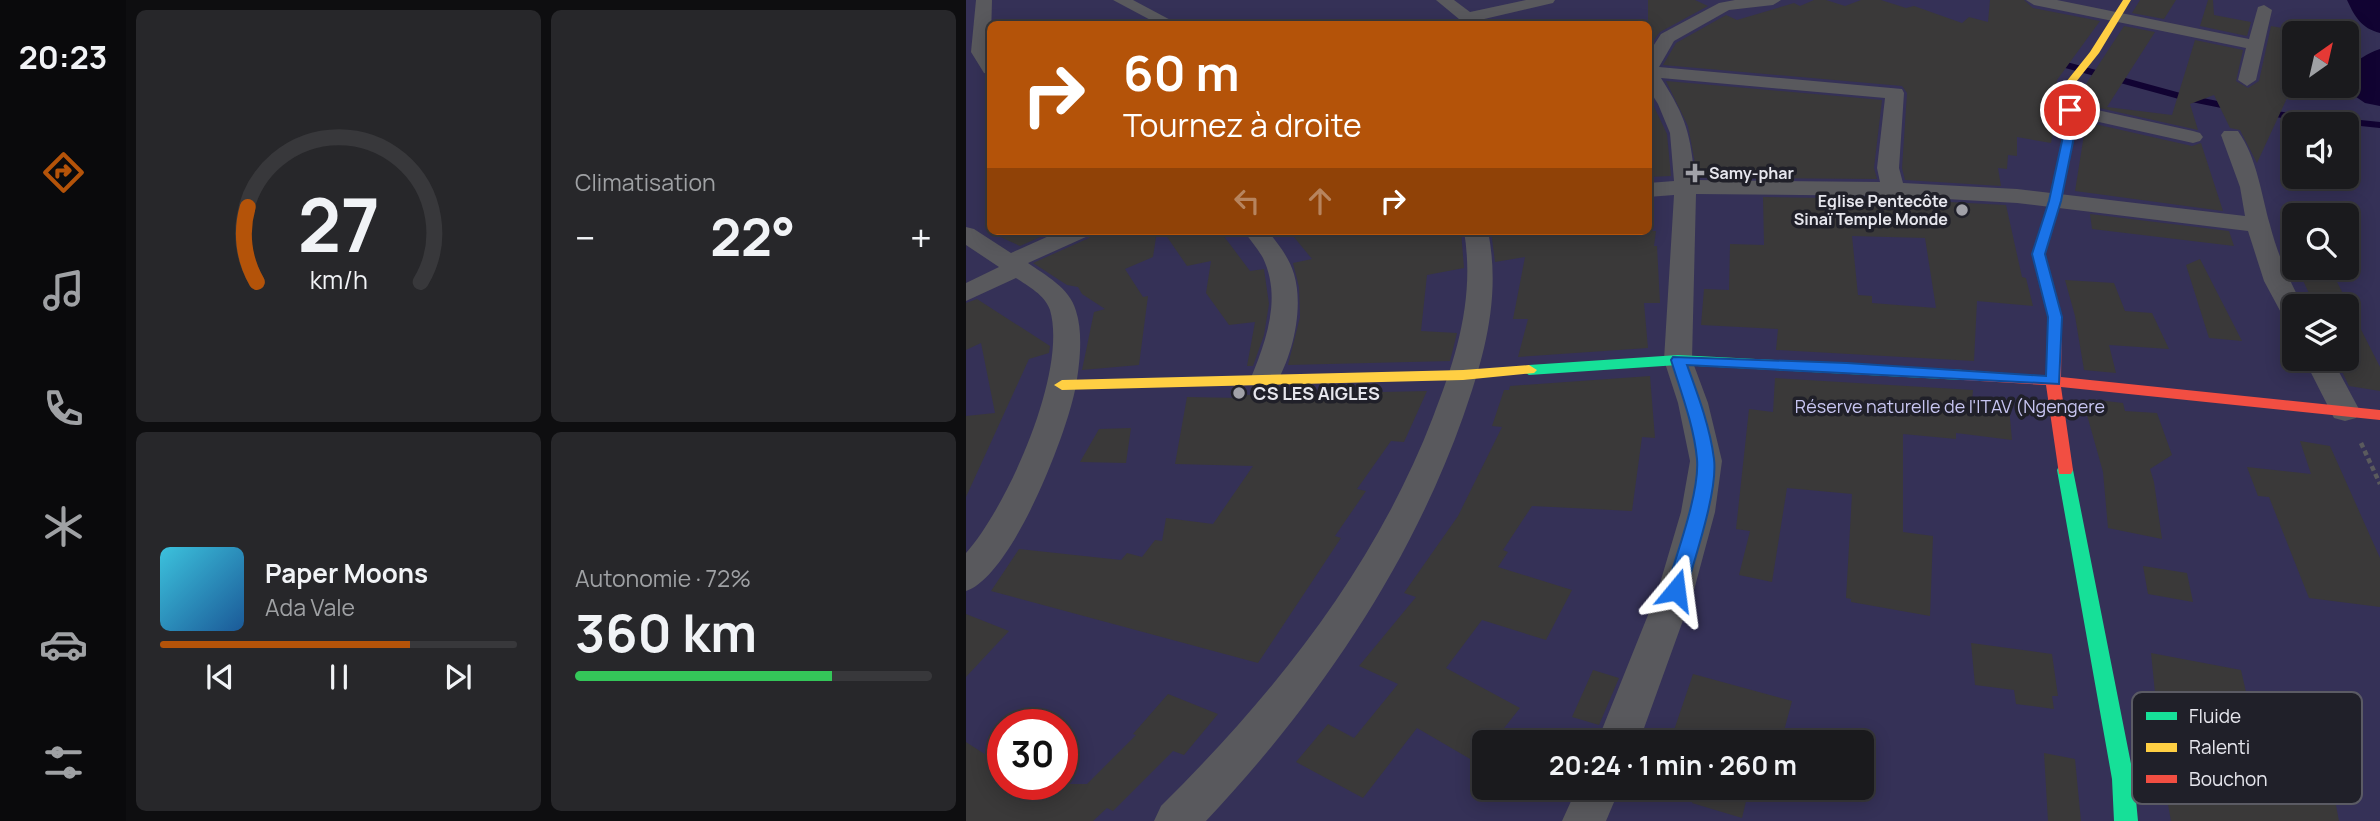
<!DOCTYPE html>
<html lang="fr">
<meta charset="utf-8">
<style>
:root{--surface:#1a1a1d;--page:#27272a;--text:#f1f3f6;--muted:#9fa1a4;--line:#38383b;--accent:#b45309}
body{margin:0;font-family:Manrope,sans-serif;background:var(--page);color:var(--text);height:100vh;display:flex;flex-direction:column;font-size:26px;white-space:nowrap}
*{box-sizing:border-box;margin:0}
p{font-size:23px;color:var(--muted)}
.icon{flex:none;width:38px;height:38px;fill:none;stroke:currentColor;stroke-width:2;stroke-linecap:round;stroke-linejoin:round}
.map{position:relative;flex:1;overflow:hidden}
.sheet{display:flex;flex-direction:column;gap:10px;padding:10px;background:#0e0e10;width:840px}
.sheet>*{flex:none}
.top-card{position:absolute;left:21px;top:21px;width:665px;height:214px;border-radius:10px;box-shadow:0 4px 18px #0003,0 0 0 2px var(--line);background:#b45309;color:#fff;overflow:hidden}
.needle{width:46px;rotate:34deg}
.buttons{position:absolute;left:1316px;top:21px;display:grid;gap:14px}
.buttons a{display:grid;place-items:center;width:77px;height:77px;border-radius:10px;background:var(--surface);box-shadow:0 4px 18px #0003,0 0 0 2px var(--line);font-size:35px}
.speed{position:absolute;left:21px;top:709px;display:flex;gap:14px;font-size:35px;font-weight:700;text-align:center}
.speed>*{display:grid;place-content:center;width:91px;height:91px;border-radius:50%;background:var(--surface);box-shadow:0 4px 18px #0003,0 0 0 2px var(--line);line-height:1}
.speed .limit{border:10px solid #d22;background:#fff;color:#111}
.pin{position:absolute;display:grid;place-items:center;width:60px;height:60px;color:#fff;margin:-30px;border:4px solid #fff;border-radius:50%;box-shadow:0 2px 7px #0007}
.me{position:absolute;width:77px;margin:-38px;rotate:16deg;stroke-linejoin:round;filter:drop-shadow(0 0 5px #0008)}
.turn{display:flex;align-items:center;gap:24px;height:147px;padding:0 21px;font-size:32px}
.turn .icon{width:91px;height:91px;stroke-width:2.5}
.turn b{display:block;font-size:49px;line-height:60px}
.lanes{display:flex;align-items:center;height:66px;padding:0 21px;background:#0003;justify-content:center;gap:35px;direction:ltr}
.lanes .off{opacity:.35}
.big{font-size:52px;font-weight:700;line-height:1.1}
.sheet .card{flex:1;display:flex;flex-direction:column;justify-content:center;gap:10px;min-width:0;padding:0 24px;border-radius:10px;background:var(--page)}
.sheet .dial{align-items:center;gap:0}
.dial svg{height:182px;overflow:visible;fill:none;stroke:var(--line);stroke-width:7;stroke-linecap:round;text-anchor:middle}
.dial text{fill:var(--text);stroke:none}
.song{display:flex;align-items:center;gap:21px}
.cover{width:84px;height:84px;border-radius:10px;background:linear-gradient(135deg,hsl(190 70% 55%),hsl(210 70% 35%))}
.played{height:7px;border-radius:4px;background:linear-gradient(90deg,var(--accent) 70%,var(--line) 70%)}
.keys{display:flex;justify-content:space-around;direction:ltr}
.heat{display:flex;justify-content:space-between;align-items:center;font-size:38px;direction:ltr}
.charge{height:10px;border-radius:5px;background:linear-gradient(90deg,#34c759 72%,var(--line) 0)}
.sheet .tiles{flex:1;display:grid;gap:10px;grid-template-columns:repeat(2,1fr)}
.trip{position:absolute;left:506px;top:730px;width:402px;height:70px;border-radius:10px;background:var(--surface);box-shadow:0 4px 18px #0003,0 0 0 2px var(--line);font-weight:700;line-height:70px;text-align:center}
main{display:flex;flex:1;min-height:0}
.menu{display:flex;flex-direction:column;width:126px;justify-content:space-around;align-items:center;background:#0a0a0c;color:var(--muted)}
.menu .icon{width:49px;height:49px}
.menu .current{color:var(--accent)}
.menu b{font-size:32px;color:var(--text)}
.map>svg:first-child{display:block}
.green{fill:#353157;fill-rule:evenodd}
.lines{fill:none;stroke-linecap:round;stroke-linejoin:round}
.stream{stroke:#110332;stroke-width:6}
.river{fill:#110332;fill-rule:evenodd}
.building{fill:#3a3939;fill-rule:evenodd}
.path{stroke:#5a5a5d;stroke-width:4.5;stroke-dasharray:5 3.5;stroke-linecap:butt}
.street{fill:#59595d;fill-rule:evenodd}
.fast{fill:#16e098;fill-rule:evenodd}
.slow{fill:#ffcf43;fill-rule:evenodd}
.jam{fill:#f24e42;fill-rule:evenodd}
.route{fill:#1a73e8;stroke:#114b97;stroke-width:2}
.poi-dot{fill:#a1a1a8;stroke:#202029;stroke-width:2.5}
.labels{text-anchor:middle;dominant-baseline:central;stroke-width:7;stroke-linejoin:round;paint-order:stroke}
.far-poi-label{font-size:16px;font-weight:bold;fill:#e6e6ed;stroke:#202029;text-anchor:start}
.poi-label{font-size:18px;font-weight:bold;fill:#e6e6ed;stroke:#202029;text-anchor:start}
.park-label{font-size:18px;fill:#c7c5f1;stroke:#202029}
.key{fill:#202029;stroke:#5b5b64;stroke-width:2}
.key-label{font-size:19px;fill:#e6e6ed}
</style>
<main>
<nav class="menu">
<b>20:23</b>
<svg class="icon current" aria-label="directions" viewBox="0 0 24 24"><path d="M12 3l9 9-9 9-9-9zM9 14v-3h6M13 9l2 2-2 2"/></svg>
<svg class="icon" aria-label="music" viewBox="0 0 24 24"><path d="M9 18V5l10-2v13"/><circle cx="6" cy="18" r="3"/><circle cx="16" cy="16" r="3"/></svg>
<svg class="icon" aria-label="phone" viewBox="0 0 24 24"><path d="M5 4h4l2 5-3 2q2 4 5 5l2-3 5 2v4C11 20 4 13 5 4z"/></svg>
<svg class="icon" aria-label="climate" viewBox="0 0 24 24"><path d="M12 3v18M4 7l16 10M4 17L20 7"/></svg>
<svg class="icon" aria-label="car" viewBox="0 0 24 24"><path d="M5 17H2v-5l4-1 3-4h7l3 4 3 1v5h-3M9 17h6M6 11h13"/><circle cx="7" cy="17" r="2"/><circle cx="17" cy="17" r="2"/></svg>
<svg class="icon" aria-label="filters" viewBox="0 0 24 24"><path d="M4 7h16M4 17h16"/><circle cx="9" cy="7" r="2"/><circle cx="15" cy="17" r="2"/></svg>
</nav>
<section class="sheet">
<div class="tiles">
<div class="card dial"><svg viewBox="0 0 100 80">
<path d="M14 69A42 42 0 1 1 86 69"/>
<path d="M14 69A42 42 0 0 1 10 36" stroke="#b45309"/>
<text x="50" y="56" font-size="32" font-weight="700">27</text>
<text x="50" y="72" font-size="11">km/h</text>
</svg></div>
<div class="card"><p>Climatisation</p>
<div class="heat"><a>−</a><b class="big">22°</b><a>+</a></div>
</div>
<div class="card">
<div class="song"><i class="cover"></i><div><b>Paper Moons</b><p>Ada Vale</p></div></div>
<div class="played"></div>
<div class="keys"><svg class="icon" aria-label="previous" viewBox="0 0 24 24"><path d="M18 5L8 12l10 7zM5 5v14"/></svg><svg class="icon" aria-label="pause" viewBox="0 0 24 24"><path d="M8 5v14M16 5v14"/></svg><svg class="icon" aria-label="next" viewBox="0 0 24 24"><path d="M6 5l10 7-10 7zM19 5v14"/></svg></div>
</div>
<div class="card"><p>Autonomie · 72%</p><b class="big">360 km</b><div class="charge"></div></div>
</div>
</section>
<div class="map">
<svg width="1414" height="821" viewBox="0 0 1414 821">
<rect width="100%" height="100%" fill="#222227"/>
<path class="green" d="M0,0h1414v821h-1414zM24,24h658v207h-658zM1328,33h53v53h-53zM1328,124h53v53h-53zM1328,215h53v53h-53zM1328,306h53v53h-53zM37,724h59v60h-59zM518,742h378v46h-378z"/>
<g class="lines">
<path class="stream" d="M1089,62l132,36 45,9
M1299,113l115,12"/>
<path class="river" d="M1381,0h33v33c-19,-5 -25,-16 -33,-33z
M1414,49v57l-15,-3 -25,-17h7v-21c13,-4 19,-12 33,-16z"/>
</g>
<path class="building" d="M682,0h47l13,6 -48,26 -12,16z
M848,0h12l19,6 16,-6h20l25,8 8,-2 48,17 7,-6 19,5 2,-22h34l9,8 67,13 -43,59 -3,47 -3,16 -34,-6v19l-9,-1 -1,14 -9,-1 3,18 -96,-6 -3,-12 5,-75 -5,-7 -239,-21 13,-22 50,-28 11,5 57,-17 6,3z
M1174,0h36l-12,19 -32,-6z
M1242,0h5l1,15 37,7 -4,14 -47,-10z
M1158,26l31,6 -48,75 65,8 23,-75 48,10 -7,31 12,7 11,-7 12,-55 23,4v53l-37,80 -17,-33 -10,-2 -16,-33 -24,9 8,26 -112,-25v-21z
M700,81l216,19 -8,68 3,11 -152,-1v-6l-28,2 -9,-48z
M682,94l19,40 4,42 -23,1z
M1120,122l106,24 9,-3 22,68 -148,-20z
M797,197l130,2 113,6 16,72 4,1 7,28 -56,-5 -3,60 -198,-11 2,-21 -77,-4 3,-36 25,1 1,-46 34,1zM886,236l73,2 11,70 -64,-5v-7l-14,-1z
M1124,214l139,17 5,15 -142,-17z
M21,231h67l-34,15z
M129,231h62l-4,26 -28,12 18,28 5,-1 -9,69 -57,5 12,-58 11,-3 -23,-15 -4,-7 -11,-2 -34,-22 56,-25z
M197,231h57l30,40 14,-2 5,35 -5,31 -11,31h-6l8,-44 -26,3 -23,-32 5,-32 -24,5z
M323,231h172l3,37 -37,7 -6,56 36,2 -7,28 -162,4 12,-48 -1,-30 -6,-24 19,-4z
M525,231h165l-2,15h3l3,57h-16l4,45 -130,9 10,-38h-15l12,-62 -30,5z
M1234,259l42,82 -33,-3 -23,-73z
M1331,268h33l50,99v24l-31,-5 -13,-27h11v-53h-32z
M1099,280l49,3 11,28 27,2 17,36 -60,-4 7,28 -32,-3 -9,-54z
M11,299l73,47 -1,7 -20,6 -63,138v-81l29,-3 -14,-70 -15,7v-47z
M684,376l5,62 -13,-1 -10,74 -100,-5 -29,44 5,2 -10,15 74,23 -26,50 -64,-20 -36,48 74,40 -27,34h-9v12l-7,9 -60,-35 -54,70 -67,-36 32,-38 26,14 44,-54 -39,-18 57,-69 -12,-4 54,-77 44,-89 -10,-1 12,-36h5l1,-4z
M809,378l198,12 -1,12 37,5 3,33 -56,-7v6l-53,-5v98l30,4 -3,80 -79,-14v-3l-5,-1 6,-104 -65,-6 -15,94 -33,-7 11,-44 -14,-2 13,-120 24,3z
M461,391l-23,51 -13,-1 -34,48 9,2 -31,45 6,2 -83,125 -267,-72 28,-42 102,11 6,-7 15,4 13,-17 7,1 4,-23 47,6 40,-58 -78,-2 12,-67 54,1 1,-3z
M1123,399l34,4 2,8 32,2 15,42 -22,14 4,13 8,57 -54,-11 -5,-56 -16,-57 5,1z
M165,428l-5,35 -46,-1 19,-33z
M1334,441l30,5 50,112v49l-71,-9 -40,-101 -11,-1 -11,-29 64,7z
M1177,566l44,7 6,29 -45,-8z
M0,614l43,17 -43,46z
M1005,643l81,11 6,42h-6l2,13 -38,-5 -2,-14 -39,-5z
M1185,653l90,17 20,88 70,21 8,42h-168l-7,-39z
M627,670l26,8 -20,47 -27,-8z
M727,674l99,27 -11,41h-111z
M202,694l50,20 -34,41 -11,-4 -60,60 -6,-3 -14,13h-127v-79l37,24v18h84l49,-49 -3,-1z
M1078,753l31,6 6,62h-33z
M730,788l53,1 -7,29 -50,-15z"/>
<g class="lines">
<path class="path" d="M1395,443l19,41"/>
<path class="street" d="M10,0h16l-2,74 -6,-1 -13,-21z
M147,0h20l45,24h-20z
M470,0h18l16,12 56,-12h29l-2,3 -73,17 3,4h-18z
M769,0h46l-8,5 -44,5 -55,31 -15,26 243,22 2,4 -5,75 4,15 114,6 228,27 -5,-29 -19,-52 3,-4h14c19,27 23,62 32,94 7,28 19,55 33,81h-9v16l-9,-2 -21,-39 -16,-50 -231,-28 -124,-7 -197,-2 -4,166 16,43 14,58 -7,51 -21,78 -55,152h-42l61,-152 23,-78 9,-51 -12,-58 -14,-43 10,-165 -26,2v-14l26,-2 -4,-48 -12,-29 -10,-16v-34l13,-20 58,-31zM695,78l224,20 -8,70 3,14 -185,-2c-5,-47 -8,-61 -34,-102z
M1060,0h31l192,39 9,-32 6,-2 8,5 -16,70 -9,6 -9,-6 8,-32 -212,-43z
M1104,104l123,27 7,2 3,4 -3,4 -7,2 -130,-29 -3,-4z
M0,227l8,2 37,24 49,-22h32l-4,5 -60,27c17,12 42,25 48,48 7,21 4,52 0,74 -8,47 -64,191 -110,206v-38c41,-46 102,-181 84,-243 -5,-15 -22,-24 -34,-32l-50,23v-18l33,-16 -33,-22z
M278,231h24c10,13 21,26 26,43 10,34 -1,82 -20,113l-10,2 -10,-2 -4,-7c16,-38 32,-82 13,-122 -5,-9 -13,-18 -19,-27z
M498,231h24c13,65 -3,124 -25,186 -54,152 -147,287 -257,404h-52l7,-15c114,-113 214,-238 272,-389 24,-61 42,-120 31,-186z
M1338,359h28l28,52 -4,7 -11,3 -11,-3z
M611,788h43l-14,33h-44z"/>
<path class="fast" d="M712,355l285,15 8,5 -8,5 -285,-15 -149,10 -8,-5 8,-5z
M1099,464l6,2 2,4 61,309 4,42h-24l-2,-42 -55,-309 2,-4z"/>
<path class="slow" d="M1157,0h8l-32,53 -23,29 -1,45 -15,78 -6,4 -4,-1 -2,-3 17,-78 1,-45 24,-30z
M563,365l8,5 -3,3 -71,7 -401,10 -8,-5 8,-5 401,-10z"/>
<path class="jam" d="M1088,201l6,4 -15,49 17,63 -1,60 319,33v10l-319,-33 12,83 -2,4h-12l-13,-89 -83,-5 -8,-5 8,-5 83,6 2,-59 -15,-63 15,-49z"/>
</g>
<path class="route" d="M1101,108l8,2 1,17 -15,74 -16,53 17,63 -3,67 -372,-19c11,30 23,62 27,94 4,32 -19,98 -28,131l-3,5 -7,2 -7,-2 -3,-5c10,-34 34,-98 31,-131 -3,-33 -16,-67 -26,-99l2,-3 174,6 199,13 2,-59 -16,-63 17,-53 16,-74z"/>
<g class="poi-dot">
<path d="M725.5 162.5h7v7h7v7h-7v7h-7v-7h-7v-7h7z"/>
<circle cx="996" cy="210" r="7"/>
<circle cx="273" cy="393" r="7"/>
</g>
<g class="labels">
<g class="far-poi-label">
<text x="743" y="173">Samy-phar</text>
<text x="982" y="201" text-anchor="end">Eglise Pentecôte<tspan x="982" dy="18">Sinaï Temple Monde</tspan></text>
</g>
<g class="poi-label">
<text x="287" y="393">CS LES AIGLES</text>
</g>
<g class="park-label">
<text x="984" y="406">Réserve naturelle de l'ITAV (Ngengere</text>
</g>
</g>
<rect x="1166" y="692" width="230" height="112" rx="10" class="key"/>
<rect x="1180" y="712" width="31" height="8" fill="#16e098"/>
<rect x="1180" y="743" width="31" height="9" fill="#ffcf43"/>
<rect x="1180" y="775" width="31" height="8" fill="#f24e42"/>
<g class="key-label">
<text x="1223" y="723">Fluide</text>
<text x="1223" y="754">Ralenti</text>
<text x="1223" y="786">Bouchon</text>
</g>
</svg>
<div class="buttons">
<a><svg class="needle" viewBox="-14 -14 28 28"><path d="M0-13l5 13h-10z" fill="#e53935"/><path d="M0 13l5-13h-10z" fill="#9fa1a4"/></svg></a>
<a><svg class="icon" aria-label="sound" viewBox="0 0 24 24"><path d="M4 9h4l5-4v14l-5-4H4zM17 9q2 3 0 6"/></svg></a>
<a><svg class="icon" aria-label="search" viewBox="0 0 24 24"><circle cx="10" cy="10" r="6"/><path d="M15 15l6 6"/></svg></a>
<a><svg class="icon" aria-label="layers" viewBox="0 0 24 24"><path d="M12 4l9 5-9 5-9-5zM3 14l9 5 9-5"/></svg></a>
</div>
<div class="speed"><div class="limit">30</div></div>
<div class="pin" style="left:1104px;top:110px;background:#d93025"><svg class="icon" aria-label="arrive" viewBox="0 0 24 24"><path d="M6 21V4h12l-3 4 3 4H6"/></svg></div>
<svg class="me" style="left:710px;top:590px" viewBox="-20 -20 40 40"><path d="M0-17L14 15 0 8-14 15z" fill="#1a73e8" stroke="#fff" stroke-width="4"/></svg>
<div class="trip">20:24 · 1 min · 260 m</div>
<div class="top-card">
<div class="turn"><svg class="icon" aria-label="right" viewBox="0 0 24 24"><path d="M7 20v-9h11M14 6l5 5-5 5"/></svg><div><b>60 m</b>Tournez à droite</div></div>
<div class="lanes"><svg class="icon off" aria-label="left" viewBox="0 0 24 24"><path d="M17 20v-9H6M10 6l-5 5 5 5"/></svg><svg class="icon off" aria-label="ahead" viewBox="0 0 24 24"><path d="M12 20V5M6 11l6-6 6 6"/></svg><svg class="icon" aria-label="right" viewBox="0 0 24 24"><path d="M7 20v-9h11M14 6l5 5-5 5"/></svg></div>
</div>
</div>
</main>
